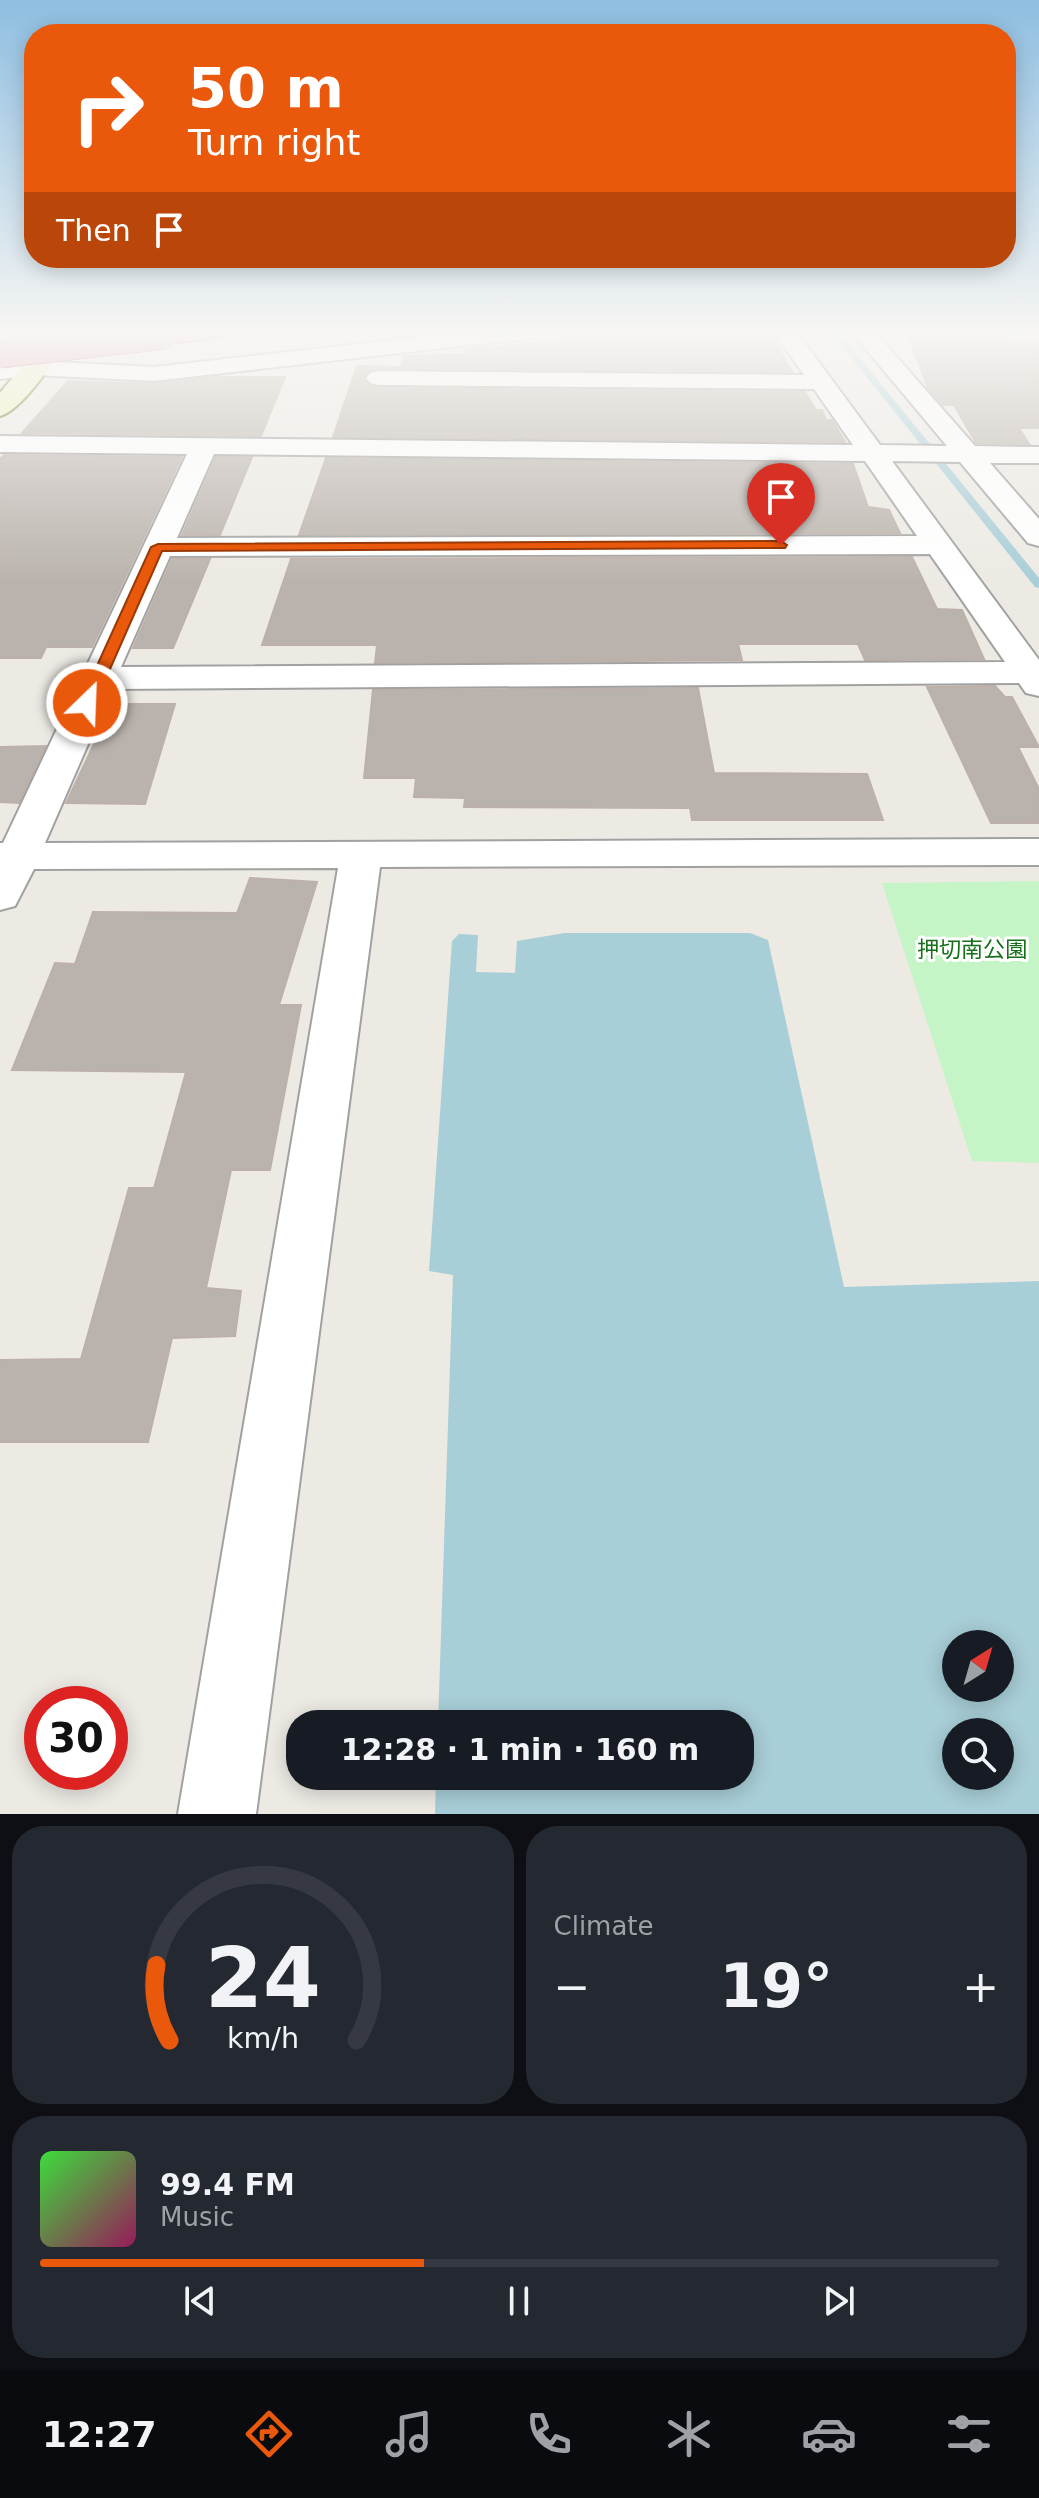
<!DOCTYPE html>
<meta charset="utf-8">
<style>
:root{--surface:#171b24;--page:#242831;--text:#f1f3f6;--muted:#9ea1a6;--line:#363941;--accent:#ea580c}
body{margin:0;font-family:"DejaVu Sans","Noto Sans JP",sans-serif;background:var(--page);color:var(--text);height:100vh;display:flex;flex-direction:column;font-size:30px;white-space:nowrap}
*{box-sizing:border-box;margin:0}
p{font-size:26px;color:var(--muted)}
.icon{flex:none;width:44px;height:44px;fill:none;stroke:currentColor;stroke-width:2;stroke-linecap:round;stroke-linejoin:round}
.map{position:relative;height:1814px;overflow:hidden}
.sheet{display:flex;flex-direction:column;gap:12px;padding:12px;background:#0d0f14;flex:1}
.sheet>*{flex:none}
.banner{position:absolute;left:24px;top:24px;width:992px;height:244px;border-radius:32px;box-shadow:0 4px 20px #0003;background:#ea580c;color:#fff;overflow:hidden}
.needle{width:52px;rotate:37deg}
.controls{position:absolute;left:942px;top:1630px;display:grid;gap:16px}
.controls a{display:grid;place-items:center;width:72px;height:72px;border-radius:50%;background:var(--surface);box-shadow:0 4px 20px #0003;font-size:40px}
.speed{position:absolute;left:24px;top:1686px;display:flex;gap:16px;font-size:40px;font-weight:700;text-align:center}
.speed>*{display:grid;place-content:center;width:104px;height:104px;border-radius:50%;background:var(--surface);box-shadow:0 4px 20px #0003;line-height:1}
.speed .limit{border:12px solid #d22;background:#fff;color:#111}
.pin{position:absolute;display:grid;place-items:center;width:68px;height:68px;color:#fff;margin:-82px -34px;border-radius:50% 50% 50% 0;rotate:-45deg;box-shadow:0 0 8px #0007}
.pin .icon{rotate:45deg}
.me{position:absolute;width:88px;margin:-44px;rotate:24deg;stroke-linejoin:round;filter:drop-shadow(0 0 6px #0008)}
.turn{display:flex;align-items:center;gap:28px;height:168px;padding:0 32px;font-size:36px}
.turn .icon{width:104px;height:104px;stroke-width:2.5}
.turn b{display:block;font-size:56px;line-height:68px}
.then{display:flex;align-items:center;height:76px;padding:0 32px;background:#0003;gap:16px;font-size:30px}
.big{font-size:60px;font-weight:600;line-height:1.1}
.sheet .widget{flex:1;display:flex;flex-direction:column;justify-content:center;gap:12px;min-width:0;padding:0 28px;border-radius:32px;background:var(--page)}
.sheet .dial{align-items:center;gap:0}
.dial svg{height:208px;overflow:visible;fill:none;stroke:var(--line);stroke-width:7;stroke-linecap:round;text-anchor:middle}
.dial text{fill:var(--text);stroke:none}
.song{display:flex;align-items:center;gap:24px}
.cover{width:96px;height:96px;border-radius:12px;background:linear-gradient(135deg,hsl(120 70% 55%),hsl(330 70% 35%))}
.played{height:8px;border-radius:4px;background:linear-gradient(90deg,var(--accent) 40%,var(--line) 40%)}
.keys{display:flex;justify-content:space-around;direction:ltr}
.heat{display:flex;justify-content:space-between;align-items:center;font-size:44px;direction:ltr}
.sheet .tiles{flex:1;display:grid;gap:12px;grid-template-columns:1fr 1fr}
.widget:last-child{grid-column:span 2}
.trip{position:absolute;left:286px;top:1710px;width:468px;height:80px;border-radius:32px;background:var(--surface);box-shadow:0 4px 20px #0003;font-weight:600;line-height:80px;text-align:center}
.menu{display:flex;height:128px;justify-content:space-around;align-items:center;background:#090b0e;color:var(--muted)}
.menu .icon{width:56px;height:56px}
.menu .active{color:var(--accent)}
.menu b{font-size:36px;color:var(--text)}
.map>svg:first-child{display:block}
.park{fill:#c5f4c6}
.water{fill:#a8ced7;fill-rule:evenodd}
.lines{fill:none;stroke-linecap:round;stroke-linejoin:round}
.stream{fill:#a8ced7;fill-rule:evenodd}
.building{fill:#bab3ad;stroke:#bdb0a8;stroke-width:2}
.street-casing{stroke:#a1a1a1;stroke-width:4}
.secondary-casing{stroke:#63690f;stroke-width:4}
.highway-casing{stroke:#c7356d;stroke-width:4}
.street{fill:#fff;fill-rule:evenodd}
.secondary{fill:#f3f3bc;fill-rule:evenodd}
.highway{fill:#de93a4;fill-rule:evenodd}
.highway-bridge-casing{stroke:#c7356d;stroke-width:27;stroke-linecap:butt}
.highway-bridge{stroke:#de93a4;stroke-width:25}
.route{fill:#ea580c;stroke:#983908;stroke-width:2}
.labels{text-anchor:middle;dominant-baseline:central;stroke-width:6;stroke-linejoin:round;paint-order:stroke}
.park-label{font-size:22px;fill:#167019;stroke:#fff}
</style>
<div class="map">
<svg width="1039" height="1814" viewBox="0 0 1039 1814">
<rect width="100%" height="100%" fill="#edeae4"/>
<path class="park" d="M1039,881v282l-67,-2 -90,-278z"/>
<path class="water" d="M565,933h185l18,7 76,347 195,-6v533h-604l1,-38h304v-52h-302l15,-449 -24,-4 23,-330 7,-7 19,1 -2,37 39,1 2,-32zM956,1644h44v44h-44zM956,1732h44v44h-44z"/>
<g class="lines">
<path class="stream" d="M829,330h8l202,248v10l-4,-1z"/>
</g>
<path class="building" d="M648,330h120l24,42 -414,-4 -10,3 -5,7 5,7 10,3 427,4 11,18h6l4,10h6l13,22 -512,-5 24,-71 44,1 3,-11 61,-2v-5l103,-8 -2,-3h13l-1,-3 71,-2z
M906,330h84l7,11 42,2v85h-20l10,16 -53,-1 -22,-38h-11l-15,-17z
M220,377h65l-24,59 -239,-3 46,-52 86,3z
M4,455l178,2 -90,190h-46l-5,11h-41v-199z
M216,457h36l-32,78h-38z
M326,458l527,6 15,43 21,3 11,23 -601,2z
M912,557l25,52 25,1 22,49 -119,1 -7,-16h-120l4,16 -367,3 2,-18h-115l29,-86z
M172,559h38l-37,89h-40z
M995,686l10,11h7l27,50h-21l21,42v34h-48l-64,-136z
M698,688l16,85 153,1 16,46h-191l-2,-12 -226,-1 1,-9 -51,-1 2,-19h-52l9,-88z
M113,704h62l-30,100 -79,-1z
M46,746l-27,57 -19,-1v-55z
M250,878l67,4 -38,123h22l-31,165h-39l-25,118 35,3 -6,45 -63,2 -24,104h-148v-82l81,-1 48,-171h25l32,-116 -174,-2 43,-107 20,1 18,-52 144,1z"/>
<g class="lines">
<g class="street-casing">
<path id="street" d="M480,330h71l-11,7 -386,44 -118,-6 -36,4v-14l36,-4 118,6z
M773,330h22l85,115 67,1 -97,-116h23l102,116 64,1v16h-49l49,56v27l-11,-3 -68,-81 -68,-1 147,199v36l-13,-3 -7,-10 -907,6 -67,154 994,-4v26l-659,2 -124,947h-78l160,-946 -304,1 -19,37 -15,4v-67h3l184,-389 -187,-2v-16l853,9 -39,-56 -436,-4 -8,-2 -4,-5 4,-5 8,-2 426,4zM214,454l651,7 52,75 -740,2zM930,554l75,108 -884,5 49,-111z"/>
</g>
<g class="secondary-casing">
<path id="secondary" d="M52,330h23c-15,22 -51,80 -75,86v-23z"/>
</g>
<g class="highway-casing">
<path id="highway" d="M233,330c-9,10 -71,17 -79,6l8,-6z"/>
</g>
<use href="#street" class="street"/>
<use href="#secondary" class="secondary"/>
<use href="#highway" class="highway"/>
<g class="highway-bridge-casing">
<path id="highway-bridge" d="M0,355l165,-19"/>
</g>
<use href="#highway-bridge" class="highway-bridge"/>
</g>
<linearGradient id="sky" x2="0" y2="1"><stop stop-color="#8ebee1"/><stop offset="0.57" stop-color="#f7f6f3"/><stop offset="1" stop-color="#f7f6f3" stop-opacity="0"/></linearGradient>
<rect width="1039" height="584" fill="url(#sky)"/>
<path class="route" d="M781,541l6,4 -2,3 -623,3 -67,152 -8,5 -7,-5 71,-156 7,-3z"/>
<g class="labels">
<g class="park-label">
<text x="972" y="949">押切南公園</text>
</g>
</g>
</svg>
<div class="controls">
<a><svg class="needle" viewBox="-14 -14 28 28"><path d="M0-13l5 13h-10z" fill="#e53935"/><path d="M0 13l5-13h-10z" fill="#9ea1a6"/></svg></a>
<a><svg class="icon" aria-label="search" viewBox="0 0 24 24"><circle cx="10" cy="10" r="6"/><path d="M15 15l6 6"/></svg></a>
</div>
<div class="speed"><div class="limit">30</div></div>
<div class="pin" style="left:781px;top:545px;background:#d93025"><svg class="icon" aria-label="arrive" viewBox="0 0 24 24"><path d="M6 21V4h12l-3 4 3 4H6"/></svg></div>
<svg class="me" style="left:87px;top:703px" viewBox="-20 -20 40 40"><circle r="17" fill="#ea580c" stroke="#fff" stroke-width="3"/><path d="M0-11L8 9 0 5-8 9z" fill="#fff"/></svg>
<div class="trip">12:28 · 1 min · 160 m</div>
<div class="banner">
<div class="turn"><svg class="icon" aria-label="right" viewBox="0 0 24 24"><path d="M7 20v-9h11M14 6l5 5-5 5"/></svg><div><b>50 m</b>Turn right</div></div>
<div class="then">Then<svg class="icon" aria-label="arrive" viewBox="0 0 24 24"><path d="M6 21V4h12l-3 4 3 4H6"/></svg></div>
</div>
</div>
<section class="sheet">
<div class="tiles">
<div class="widget dial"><svg viewBox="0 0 100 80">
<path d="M14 69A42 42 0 1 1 86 69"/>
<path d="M14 69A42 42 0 0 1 9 40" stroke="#ea580c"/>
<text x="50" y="56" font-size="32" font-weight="700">24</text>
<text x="50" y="72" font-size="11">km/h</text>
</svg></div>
<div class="widget"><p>Climate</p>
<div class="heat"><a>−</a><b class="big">19°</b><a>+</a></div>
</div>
<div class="widget">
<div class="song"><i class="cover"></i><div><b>99.4 FM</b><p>Music</p></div></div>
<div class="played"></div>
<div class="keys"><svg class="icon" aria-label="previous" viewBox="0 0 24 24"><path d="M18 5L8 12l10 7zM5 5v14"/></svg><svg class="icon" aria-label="pause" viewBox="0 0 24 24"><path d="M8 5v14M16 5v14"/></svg><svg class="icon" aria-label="next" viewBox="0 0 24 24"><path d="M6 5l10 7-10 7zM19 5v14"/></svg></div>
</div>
</div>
</section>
<nav class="menu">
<b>12:27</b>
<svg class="icon active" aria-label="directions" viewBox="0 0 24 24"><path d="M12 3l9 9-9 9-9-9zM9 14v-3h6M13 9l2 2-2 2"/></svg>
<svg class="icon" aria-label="music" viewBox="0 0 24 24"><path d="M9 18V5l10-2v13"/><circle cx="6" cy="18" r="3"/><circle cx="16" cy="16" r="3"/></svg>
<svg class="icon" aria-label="phone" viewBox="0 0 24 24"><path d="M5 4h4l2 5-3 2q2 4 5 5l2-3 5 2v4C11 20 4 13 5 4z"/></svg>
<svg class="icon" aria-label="climate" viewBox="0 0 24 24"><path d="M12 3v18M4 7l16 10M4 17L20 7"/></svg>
<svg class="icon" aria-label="car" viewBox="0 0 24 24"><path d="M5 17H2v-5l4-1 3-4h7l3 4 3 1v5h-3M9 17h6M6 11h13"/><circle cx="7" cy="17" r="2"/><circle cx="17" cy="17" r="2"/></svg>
<svg class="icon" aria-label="filters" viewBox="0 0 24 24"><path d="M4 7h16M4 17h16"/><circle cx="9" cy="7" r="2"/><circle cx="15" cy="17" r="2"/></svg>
</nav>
